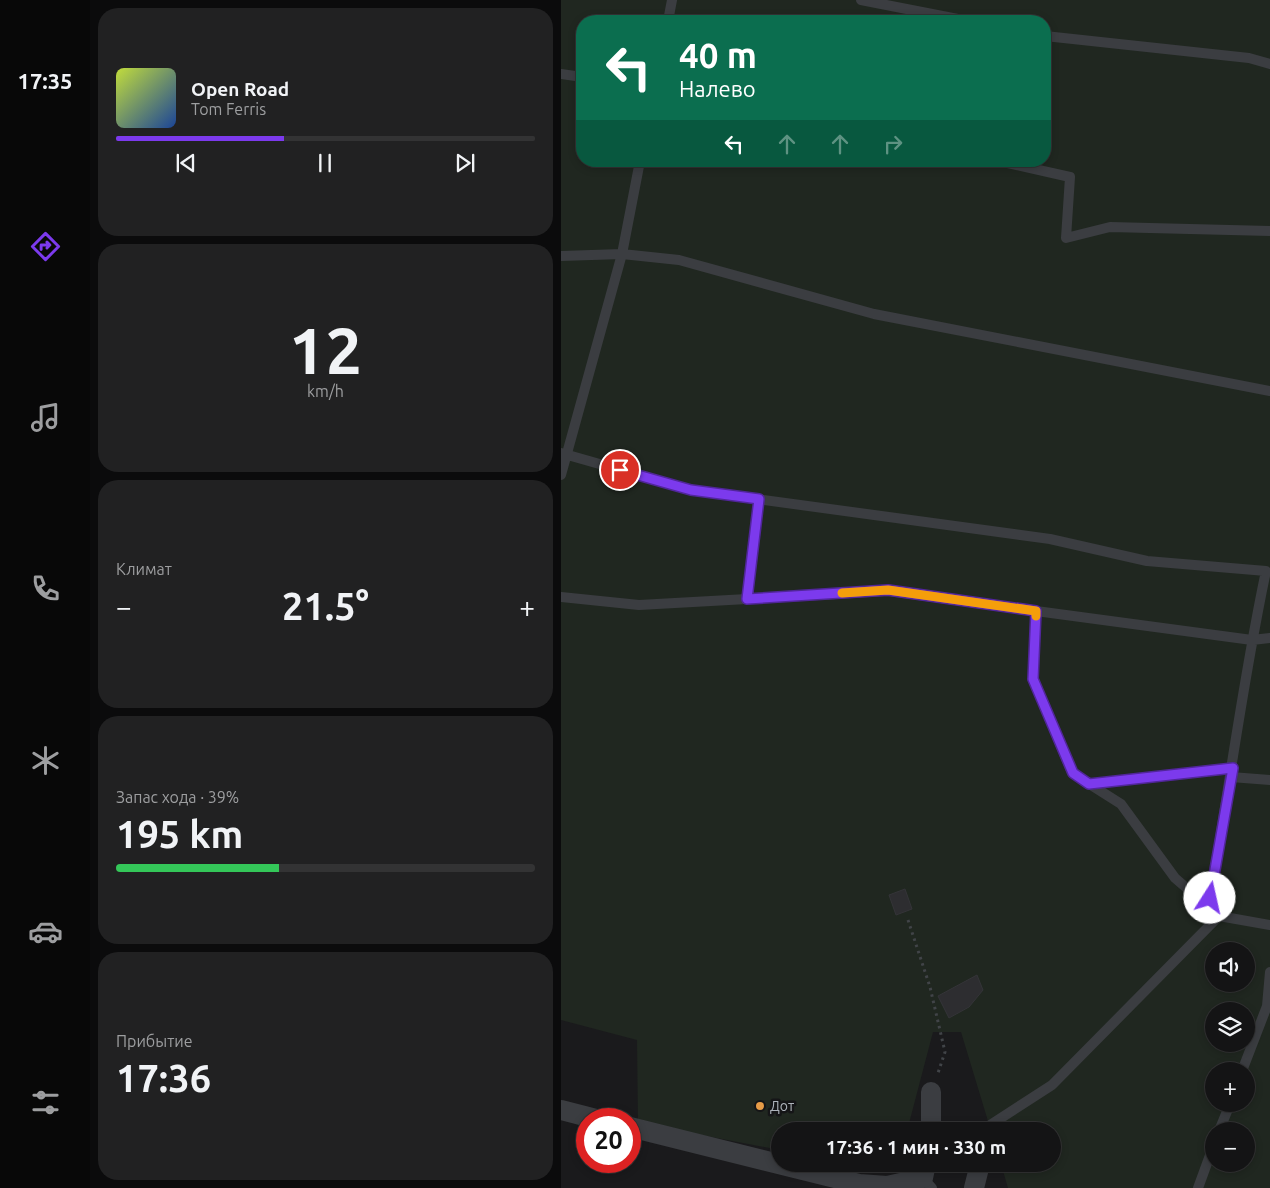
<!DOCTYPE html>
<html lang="ru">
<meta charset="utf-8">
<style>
:root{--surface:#141415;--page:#212122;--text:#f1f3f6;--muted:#9d9ea0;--line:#333334;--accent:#7c3aed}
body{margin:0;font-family:Ubuntu,sans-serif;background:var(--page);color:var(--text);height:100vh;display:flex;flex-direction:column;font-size:19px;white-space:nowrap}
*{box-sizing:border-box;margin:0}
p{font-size:16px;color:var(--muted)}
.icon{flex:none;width:28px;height:28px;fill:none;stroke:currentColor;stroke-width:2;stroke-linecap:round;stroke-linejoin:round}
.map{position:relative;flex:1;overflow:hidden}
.details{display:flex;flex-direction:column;gap:8px;padding:8px;background:#0b0b0c;width:471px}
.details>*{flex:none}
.guide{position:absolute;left:15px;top:15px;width:475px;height:152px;border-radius:20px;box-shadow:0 2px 8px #0003,0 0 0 1px var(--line);background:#0b6e4f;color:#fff;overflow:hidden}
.fabs{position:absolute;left:644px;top:942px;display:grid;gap:10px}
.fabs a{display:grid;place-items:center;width:50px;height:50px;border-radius:50%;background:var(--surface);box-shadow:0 2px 8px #0003,0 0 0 1px var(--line);font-size:25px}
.speed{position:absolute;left:15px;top:1108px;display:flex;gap:10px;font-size:25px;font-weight:700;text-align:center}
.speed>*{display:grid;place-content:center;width:65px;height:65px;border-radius:50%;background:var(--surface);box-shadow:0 2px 8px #0003,0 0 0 1px var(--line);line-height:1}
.speed .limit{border:8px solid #d22;background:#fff;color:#111}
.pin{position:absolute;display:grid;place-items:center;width:42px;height:42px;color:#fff;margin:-21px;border:2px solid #fff;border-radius:50%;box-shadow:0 1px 5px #0007}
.me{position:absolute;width:55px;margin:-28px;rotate:10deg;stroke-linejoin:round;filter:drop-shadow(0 0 4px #0008)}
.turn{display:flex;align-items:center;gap:18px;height:105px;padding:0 20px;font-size:22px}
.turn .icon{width:65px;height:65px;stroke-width:2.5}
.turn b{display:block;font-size:35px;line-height:42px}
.lanes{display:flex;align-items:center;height:48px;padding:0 20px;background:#0003;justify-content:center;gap:25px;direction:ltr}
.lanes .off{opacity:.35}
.big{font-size:38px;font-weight:700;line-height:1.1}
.details .tile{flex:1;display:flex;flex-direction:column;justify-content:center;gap:8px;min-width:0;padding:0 18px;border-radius:20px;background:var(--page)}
.details .dial{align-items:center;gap:0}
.dial b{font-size:65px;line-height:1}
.song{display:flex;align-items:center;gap:15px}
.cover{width:60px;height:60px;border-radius:8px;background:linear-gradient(135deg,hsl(70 70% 55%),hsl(220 70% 35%))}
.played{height:5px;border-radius:2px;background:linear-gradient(90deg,var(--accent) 40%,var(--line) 40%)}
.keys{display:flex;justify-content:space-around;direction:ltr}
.heat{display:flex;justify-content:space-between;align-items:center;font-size:28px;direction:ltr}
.charge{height:8px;border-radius:4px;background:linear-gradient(90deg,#34c759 39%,var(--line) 0)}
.trip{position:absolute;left:210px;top:1122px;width:290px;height:50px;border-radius:25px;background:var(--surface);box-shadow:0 2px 8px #0003,0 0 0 1px var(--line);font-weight:700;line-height:50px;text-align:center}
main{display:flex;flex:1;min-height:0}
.menu{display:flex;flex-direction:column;width:90px;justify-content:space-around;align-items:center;background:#080808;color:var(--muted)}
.menu .icon{width:35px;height:35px}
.menu .current{color:var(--accent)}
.menu b{font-size:22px;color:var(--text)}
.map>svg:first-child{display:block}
.green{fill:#202720;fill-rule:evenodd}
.building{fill:#2d2d30;stroke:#343438}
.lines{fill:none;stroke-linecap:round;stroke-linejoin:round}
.path{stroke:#414448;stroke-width:3;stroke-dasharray:2.5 4;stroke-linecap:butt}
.service{stroke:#3b3d41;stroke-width:10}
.minor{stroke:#3b3d41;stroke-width:20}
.route-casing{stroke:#51269a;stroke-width:12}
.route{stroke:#7c3aed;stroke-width:9}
.slow{stroke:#f59e0b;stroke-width:9}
.poi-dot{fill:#e79c47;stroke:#151517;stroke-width:2}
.labels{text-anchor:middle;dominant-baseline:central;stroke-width:5;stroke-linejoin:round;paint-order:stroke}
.poi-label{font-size:14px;fill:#adb3bb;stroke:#151517;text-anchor:start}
</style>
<main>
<nav class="menu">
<b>17:35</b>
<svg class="icon current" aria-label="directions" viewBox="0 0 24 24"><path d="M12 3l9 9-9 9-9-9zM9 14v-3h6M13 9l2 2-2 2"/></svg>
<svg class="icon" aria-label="music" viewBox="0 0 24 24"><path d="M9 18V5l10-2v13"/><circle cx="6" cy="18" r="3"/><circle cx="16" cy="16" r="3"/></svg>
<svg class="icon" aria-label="phone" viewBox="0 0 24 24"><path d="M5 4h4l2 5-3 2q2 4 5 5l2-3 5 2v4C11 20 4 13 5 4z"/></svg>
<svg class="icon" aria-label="climate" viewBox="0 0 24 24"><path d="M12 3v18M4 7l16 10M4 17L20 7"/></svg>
<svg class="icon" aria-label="car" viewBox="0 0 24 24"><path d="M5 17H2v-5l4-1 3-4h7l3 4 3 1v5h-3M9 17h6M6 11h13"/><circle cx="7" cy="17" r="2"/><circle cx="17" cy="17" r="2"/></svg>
<svg class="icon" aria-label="filters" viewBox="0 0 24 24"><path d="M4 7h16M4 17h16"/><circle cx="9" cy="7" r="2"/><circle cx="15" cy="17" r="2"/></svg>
</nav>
<section class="details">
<div class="tile">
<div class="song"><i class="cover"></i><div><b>Open Road</b><p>Tom Ferris</p></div></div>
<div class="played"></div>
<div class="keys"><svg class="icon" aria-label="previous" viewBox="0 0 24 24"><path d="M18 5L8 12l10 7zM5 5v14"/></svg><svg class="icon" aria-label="pause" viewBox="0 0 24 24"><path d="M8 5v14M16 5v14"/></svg><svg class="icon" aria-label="next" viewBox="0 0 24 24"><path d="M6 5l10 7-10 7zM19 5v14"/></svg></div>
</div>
<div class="tile dial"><b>12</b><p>km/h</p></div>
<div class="tile"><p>Климат</p>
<div class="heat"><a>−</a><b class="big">21.5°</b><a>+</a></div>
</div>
<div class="tile"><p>Запас хода · 39%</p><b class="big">195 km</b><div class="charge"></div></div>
<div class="tile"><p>Прибытие</p><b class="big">17:36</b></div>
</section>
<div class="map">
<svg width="709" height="1188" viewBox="0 0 709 1188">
<rect width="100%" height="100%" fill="#1a1a1c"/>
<path class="green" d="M0,0h709v1188h-262l-7,-24h51v-33h-61l-30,-99h-28l-26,99h-127v19l-142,-27 -1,-83 -76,-20zM21,21h463v140h-463zM652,951h33v33h-33zM652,1011h33v33h-33zM652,1071h33v33h-33zM652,1131h33v33h-33z
M288,1164h50l-3,9z"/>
<path class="building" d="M344,889l7,20 -16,6 -7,-20z
M416,975l6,15 -14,17 -20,11 -11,-22z"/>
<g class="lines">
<path class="path" d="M347,920l22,67 15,65 -8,24"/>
<path class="service" d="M300,0l107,21
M107,21l4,-21
M484,36l204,22 21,6
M0,74l21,3
M438,161l71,16 -4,61 44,-11 160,4
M0,256l61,-2 57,6 195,54 396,77
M0,453l130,37 359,49 97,22 119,10c-23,108 -37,218 -56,327l9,18 -167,169 -71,46
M0,475l61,-221 18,-93
M198,499l-12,100 141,-8 148,20 -3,68 39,94 49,31 54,74 44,38 51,9
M0,597l78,8 108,-6
M475,611l216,29 18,-2
M670,777l39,3
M528,784l144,-16
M681,1071l25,-65 3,-34
M658,1131l11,-27
M362,1178l9,10
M637,1188l15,-41"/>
<path class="minor" d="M370,1092v39
M0,1110l35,9
M69,1127l229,57 28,2 36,-8 3,-14
M413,1188l6,-24"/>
</g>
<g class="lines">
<g class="route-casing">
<path id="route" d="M59,470l71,20 68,9 -12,100 141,-9 148,21 -3,68 40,94 16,11 144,-16 -23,130"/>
</g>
<use href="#route" class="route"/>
<path class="slow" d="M281,593l46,-3 148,21v5"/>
</g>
<circle class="poi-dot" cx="199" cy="1106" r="5"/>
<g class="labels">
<g class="poi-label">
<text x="209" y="1106">Дот</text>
</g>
</g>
</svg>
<div class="fabs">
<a><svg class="icon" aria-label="sound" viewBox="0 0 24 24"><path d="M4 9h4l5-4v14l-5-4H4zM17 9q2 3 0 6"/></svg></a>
<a><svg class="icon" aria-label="layers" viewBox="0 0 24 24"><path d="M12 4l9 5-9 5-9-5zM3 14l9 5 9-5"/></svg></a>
<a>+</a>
<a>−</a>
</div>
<div class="speed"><div class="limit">20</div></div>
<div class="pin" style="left:59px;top:470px;background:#d93025"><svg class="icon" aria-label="arrive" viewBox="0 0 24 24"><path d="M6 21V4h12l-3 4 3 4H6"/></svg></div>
<svg class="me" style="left:649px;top:898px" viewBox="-20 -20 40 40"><circle r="19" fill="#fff"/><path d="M0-13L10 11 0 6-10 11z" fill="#7c3aed"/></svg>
<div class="trip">17:36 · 1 мин · 330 m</div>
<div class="guide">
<div class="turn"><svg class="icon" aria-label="left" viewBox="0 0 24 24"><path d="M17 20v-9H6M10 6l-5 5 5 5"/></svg><div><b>40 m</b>Налево</div></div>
<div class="lanes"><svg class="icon" aria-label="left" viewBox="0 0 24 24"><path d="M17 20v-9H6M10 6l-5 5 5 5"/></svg><svg class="icon off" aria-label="ahead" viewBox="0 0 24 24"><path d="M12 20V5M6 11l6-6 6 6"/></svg><svg class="icon off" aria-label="ahead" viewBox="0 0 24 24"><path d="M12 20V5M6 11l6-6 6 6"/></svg><svg class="icon off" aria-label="right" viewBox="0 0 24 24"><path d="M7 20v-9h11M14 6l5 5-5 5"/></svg></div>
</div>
</div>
</main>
